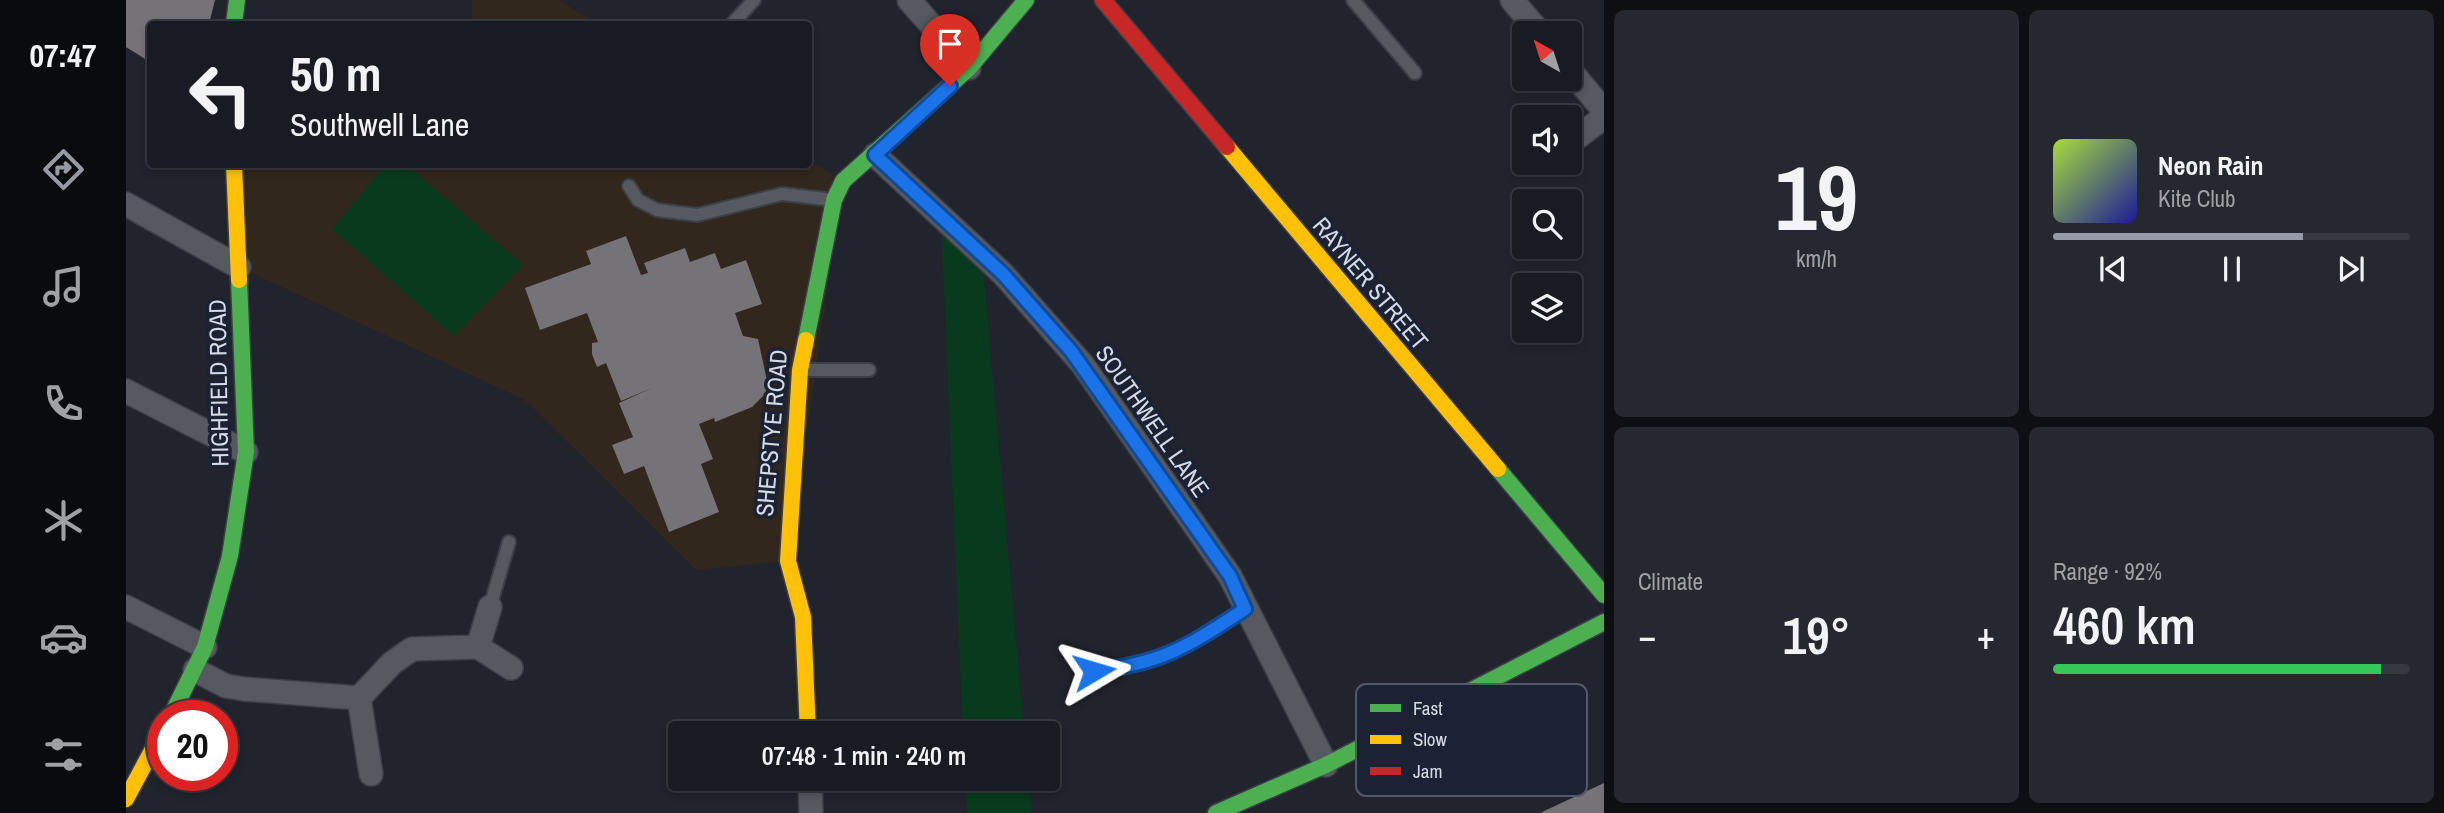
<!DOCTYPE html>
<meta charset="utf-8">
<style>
:root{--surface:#191b22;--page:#26282f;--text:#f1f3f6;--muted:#9fa1a5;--line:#373940;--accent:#969aa5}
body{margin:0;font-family:"Archivo Narrow",sans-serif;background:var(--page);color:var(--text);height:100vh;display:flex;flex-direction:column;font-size:26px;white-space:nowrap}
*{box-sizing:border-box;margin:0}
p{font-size:23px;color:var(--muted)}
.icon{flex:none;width:38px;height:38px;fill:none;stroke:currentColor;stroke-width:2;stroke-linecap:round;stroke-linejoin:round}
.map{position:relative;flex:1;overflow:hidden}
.drawer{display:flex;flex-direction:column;gap:10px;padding:10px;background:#0e0f13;width:840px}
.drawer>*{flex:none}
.banner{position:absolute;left:21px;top:21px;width:665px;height:147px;border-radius:7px;box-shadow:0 4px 10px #0003,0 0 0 2px var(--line);background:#191b22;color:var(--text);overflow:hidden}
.needle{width:46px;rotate:321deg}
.controls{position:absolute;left:1386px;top:21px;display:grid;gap:14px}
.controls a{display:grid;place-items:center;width:70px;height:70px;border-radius:7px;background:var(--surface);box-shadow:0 4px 10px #0003,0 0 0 2px var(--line);font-size:35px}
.speed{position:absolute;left:21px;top:700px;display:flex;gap:14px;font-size:35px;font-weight:700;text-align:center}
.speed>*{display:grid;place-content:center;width:91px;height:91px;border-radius:50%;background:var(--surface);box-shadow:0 4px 10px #0003,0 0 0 2px var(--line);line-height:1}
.speed .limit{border:10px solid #d22;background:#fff;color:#111}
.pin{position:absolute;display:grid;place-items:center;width:60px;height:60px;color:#fff;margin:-72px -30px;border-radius:50% 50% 50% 0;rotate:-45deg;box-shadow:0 0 7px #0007}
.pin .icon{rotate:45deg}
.me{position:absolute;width:77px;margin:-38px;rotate:83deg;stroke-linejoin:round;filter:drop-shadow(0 0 5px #0008)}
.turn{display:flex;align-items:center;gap:24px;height:147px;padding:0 28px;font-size:32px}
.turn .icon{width:91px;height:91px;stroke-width:2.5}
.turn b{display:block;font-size:49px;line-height:60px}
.big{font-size:52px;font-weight:600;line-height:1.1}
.drawer .tile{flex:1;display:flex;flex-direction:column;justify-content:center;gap:10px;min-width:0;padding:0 24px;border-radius:10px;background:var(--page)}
.drawer .dial{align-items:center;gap:0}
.dial b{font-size:91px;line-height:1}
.song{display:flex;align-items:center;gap:21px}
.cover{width:84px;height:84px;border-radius:10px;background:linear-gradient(135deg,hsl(80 70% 55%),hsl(240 70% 35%))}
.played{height:7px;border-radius:4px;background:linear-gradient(90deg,var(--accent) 70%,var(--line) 70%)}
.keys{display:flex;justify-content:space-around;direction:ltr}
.heat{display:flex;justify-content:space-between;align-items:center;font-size:38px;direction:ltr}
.charge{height:10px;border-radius:5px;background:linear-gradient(90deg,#34c759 92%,var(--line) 0)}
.drawer .tiles{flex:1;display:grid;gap:10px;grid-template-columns:repeat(2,1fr)}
.trip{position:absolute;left:542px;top:721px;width:392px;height:70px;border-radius:7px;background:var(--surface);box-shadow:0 4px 10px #0003,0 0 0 2px var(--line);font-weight:600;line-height:70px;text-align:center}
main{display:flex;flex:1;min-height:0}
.tab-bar{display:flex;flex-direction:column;width:126px;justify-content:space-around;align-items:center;background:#0a0b0e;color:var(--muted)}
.tab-bar .icon{width:49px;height:49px}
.tab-bar .selected{color:var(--accent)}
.tab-bar b{font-size:32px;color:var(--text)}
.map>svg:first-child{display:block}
.education{fill:#31271c}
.green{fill:#083b1d}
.building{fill:#757278}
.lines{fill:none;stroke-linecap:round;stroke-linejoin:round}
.lane-casing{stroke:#3b3f47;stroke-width:16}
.street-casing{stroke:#3b3f47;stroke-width:26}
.fast-casing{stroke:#3b3f47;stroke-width:19}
.slow-casing{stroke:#3b3f47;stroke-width:19}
.jam-casing{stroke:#3b3f47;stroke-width:19}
.lane{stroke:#575960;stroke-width:12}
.street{stroke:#575960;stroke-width:23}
.fast{stroke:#4caf50;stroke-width:16}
.slow{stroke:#ffc107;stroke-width:16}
.jam{stroke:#c62828;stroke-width:16}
.route-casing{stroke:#114b97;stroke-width:18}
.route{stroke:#1a73e8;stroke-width:12}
.labels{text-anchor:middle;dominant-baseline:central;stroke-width:7;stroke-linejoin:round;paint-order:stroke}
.street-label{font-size:24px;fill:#d5dae6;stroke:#1b2233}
.key{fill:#1b2233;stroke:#535969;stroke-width:2}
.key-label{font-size:19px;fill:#d5dae6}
</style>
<main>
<nav class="tab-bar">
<b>07:47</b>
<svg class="icon selected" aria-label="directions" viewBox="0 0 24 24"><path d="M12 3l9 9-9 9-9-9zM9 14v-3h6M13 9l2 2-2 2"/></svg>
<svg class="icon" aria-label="music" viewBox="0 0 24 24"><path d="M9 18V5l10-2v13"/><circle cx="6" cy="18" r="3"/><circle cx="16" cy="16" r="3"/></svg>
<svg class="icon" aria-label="phone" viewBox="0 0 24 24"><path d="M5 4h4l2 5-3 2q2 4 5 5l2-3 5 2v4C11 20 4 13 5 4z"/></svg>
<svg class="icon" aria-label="climate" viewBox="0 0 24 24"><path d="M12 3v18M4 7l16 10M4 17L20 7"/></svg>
<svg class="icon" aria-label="car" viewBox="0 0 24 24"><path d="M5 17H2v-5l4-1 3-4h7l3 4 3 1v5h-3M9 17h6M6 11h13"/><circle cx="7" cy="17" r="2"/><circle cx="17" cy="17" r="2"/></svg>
<svg class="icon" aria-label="filters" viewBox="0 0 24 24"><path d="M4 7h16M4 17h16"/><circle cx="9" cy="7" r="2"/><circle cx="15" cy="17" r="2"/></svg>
</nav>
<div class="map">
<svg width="1478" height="813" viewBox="0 0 1478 813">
<rect width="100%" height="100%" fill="#21242d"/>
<path class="education" d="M346,0h87l38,24h-125z
M683,160l34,21 -55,380 -92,9 -171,-170 -286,-133 -5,-102 574,-1z"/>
<path class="green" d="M260,165h21l116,100 -69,71 -122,-107z
M815,220l41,36 42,477h-61z
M839,779h63l3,34h-64z"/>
<path class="building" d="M0,0h89l-6,24h-59v38l-24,-15z
M500,236l15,39 7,-2 -4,-10 41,-15 5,14 25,-9 6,16 25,-9 16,44 -27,9 8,23 15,3 11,51 -17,17 -37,15 -1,-4 -15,6 14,35 -12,5 18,48 -50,20 -25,-66 -20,8 -12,-29 21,-8 -14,-34 33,-15 -31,13 -15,-38 -9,4 -5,-13v-11l6,-1 -11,-29 -47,17 -15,-42 66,-24 -5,-13z
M1478,783v30h-64z"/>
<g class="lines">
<g class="lane-casing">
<path id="lane" d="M1227,0l62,73
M606,24l22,-24
M503,186l9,14 19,10 40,5 85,-21 52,6
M677,370h66
M364,607l19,-65
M968,671c70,-8 94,-25 151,-62"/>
</g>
<g class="street-casing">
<path id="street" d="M783,0l60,68
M1386,0l28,33
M1444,70l34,41
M1444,143l34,-26
M749,155l128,119 80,91 147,211 96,189
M0,204l113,63
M0,391l120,61
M0,607l79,40
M352,647l12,-40
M69,670l31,16 18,3 115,9 33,-35 20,-14 66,-2 33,21
M233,698l12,76
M684,779l1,34"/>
</g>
<g class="fast-casing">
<path id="fast" d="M108,24l3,-24
M680,340l28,-140 9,-19 126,-113 57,-68
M1372,469l106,126
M45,716l34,-69 25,-91 16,-104 -7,-172
M1090,813l110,-48 278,-143"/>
</g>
<g class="slow-casing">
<path id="slow" d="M1101,147l271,322
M108,164l5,116
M680,340l-6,30 -12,191 15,56 5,116
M0,799l37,-69"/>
</g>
<g class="jam-casing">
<path id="jam" d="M977,0l124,147"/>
</g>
<use href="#lane" class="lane"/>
<use href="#street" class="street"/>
<use href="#fast" class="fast"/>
<use href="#slow" class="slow"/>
<use href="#jam" class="jam"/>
</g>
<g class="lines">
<g class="route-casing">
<path id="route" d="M824,86l-75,69 128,119 68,77 159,225 15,33c-57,37 -81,54 -151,62"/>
</g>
<use href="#route" class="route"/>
</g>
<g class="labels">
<g class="street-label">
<text transform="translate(1245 283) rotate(50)">RAYNER STREET</text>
<text transform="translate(92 383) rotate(-91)">HIGHFIELD ROAD</text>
<text transform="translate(1027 421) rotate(55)">SOUTHWELL LANE</text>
<text transform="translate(645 433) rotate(-85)">SHEPSTYE ROAD</text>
</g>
</g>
<rect x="1230" y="684" width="231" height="112" rx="10" class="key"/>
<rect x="1244" y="704" width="31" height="8" fill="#4caf50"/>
<rect x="1244" y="735" width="31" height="9" fill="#ffc107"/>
<rect x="1244" y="767" width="31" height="8" fill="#c62828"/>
<g class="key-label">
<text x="1287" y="715">Fast</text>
<text x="1287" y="746">Slow</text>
<text x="1287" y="778">Jam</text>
</g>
</svg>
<div class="controls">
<a><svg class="needle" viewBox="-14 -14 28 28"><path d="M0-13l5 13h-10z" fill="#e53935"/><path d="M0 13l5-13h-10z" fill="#9fa1a5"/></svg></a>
<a><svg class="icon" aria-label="sound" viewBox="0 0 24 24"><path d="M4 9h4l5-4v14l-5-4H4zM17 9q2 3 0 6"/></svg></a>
<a><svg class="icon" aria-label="search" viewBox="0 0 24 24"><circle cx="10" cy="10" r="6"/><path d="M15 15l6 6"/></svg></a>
<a><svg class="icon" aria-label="layers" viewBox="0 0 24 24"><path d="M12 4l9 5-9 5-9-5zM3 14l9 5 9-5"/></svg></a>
</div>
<div class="speed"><div class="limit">20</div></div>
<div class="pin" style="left:824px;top:86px;background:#d93025"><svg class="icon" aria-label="arrive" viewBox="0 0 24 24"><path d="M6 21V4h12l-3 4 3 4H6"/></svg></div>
<svg class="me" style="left:968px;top:671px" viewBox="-20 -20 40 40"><path d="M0-17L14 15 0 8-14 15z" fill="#1a73e8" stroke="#fff" stroke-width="4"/></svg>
<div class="trip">07:48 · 1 min · 240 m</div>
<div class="banner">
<div class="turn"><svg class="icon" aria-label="left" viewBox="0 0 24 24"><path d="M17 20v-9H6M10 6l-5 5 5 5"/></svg><div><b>50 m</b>Southwell Lane</div></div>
</div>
</div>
<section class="drawer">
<div class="tiles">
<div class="tile dial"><b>19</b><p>km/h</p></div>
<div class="tile">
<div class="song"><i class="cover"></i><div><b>Neon Rain</b><p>Kite Club</p></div></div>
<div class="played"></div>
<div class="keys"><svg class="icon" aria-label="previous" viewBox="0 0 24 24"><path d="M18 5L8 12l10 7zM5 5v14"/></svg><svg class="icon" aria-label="pause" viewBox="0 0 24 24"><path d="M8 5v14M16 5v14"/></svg><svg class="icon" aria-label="next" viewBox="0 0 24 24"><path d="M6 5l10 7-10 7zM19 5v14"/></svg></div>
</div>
<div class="tile"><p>Climate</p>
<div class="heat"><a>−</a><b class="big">19°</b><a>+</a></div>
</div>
<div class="tile"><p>Range · 92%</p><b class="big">460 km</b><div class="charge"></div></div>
</div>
</section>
</main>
